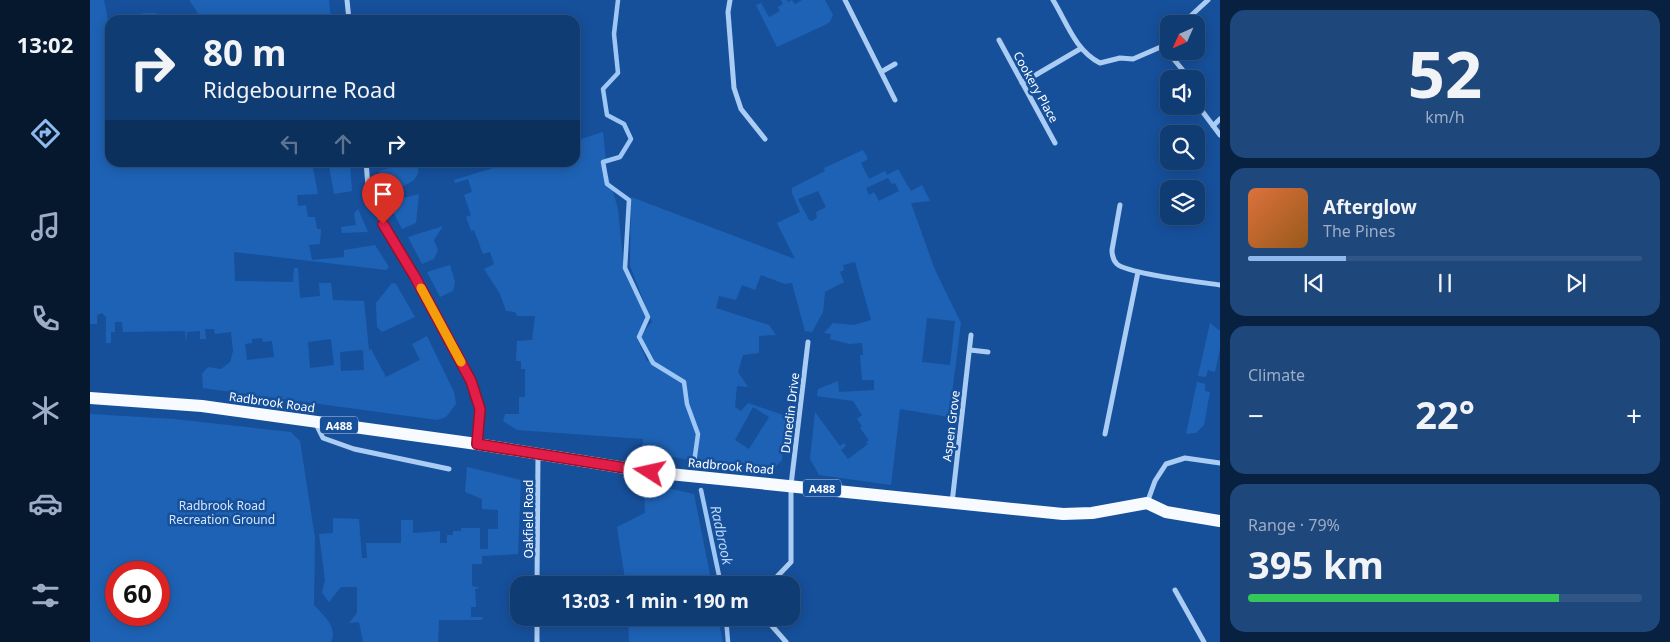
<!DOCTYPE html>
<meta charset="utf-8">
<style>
:root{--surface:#103c74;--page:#1e477c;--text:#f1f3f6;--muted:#9cadc5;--line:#305686;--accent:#90b9f0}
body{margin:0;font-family:"Noto Sans",sans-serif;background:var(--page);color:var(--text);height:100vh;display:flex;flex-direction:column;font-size:19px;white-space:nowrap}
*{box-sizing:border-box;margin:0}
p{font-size:16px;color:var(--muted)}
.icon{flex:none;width:28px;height:28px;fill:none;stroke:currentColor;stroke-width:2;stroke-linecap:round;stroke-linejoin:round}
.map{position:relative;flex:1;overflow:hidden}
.drawer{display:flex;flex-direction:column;gap:10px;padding:10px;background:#092140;width:450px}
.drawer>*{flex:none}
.banner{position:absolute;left:15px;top:15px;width:475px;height:152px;border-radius:15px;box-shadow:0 2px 12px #0003,0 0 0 1px var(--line);background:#103c74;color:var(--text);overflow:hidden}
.needle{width:32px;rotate:225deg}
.buttons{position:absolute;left:1070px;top:15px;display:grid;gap:10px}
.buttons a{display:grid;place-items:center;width:45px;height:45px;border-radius:10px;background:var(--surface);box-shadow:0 2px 12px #0003,0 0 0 1px var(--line);font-size:25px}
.speed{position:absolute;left:15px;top:561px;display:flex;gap:10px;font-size:25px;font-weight:700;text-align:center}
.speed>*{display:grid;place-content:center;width:65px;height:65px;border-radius:50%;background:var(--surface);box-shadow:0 2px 12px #0003,0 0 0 1px var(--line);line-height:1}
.speed .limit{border:8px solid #d22;background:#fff;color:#111}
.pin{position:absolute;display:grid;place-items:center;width:42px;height:42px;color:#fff;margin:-51px -21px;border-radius:50% 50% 50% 0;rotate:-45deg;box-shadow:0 0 5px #0007}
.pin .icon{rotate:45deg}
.me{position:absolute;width:55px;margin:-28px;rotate:280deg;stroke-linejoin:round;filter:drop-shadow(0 0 4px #0008)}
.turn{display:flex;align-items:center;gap:18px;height:105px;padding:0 15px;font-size:22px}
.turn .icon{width:65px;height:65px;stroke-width:2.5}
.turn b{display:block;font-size:35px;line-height:42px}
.lanes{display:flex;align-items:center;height:48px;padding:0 15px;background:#0003;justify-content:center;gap:25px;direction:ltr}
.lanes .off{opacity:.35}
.big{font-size:38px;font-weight:700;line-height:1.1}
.drawer .widget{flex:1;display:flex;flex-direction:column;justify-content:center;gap:8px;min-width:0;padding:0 18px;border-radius:15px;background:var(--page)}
.drawer .dial{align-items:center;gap:0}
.dial b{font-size:65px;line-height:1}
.song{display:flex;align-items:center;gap:15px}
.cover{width:60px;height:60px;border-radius:8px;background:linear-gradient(135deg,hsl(20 70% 55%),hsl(30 70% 35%))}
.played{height:5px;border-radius:2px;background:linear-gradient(90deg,var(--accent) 25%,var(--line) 25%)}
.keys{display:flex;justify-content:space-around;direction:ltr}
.heat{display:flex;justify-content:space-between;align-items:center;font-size:28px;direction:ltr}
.charge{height:8px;border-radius:4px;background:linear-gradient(90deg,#34c759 79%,var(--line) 0)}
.trip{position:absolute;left:420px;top:576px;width:290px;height:50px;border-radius:15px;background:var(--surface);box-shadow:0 2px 12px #0003,0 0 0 1px var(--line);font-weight:700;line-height:50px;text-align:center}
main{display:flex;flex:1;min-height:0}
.dock{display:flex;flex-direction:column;width:90px;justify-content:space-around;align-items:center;background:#06182e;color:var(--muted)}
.dock .icon{width:35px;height:35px}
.dock .selected{color:var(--accent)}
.dock b{font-size:22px;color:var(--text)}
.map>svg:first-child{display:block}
.green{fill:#1e62b5;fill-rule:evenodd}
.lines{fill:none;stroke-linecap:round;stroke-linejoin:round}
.stream{stroke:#9ec7f5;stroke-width:4.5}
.street{stroke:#abccf3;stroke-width:5}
.primary{stroke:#f7faff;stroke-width:12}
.route-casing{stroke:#92132f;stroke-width:12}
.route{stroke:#e11d48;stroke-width:9}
.slow{stroke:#f59e0b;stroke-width:9}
.labels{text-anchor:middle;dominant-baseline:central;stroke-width:5;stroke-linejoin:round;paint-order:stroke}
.shield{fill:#16509b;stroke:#b9cae1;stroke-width:1}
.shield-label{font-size:11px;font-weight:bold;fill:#fff}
.street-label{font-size:12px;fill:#fff;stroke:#16509b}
.park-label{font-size:12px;fill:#d3e6fd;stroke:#16509b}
.water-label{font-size:14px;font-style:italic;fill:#b8d6f9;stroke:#16509b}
</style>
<main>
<nav class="dock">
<b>13:02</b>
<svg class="icon selected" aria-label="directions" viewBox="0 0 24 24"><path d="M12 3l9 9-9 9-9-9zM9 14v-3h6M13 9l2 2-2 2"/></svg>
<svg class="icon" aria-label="music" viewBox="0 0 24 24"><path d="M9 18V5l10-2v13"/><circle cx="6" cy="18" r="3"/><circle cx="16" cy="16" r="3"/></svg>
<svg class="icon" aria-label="phone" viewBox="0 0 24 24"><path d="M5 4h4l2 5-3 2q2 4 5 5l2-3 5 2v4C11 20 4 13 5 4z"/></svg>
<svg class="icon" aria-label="climate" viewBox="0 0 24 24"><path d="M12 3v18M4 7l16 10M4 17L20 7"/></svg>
<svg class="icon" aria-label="car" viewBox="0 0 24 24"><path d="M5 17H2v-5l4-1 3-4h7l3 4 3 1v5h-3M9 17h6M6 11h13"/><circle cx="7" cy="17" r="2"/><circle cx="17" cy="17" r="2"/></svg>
<svg class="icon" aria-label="filters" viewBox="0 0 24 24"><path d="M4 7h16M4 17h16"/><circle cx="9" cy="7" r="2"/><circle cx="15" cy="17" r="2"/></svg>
</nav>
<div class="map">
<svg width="1130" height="642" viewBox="0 0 1130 642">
<rect width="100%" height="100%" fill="#16509b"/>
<path class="green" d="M0,0h14l6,29v133l210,1 1,4 -8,1 5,26 -21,1 1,11 8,-1 2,12h7l2,12h4l-1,15 -11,1 3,15 32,-3v-7l31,-5 14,22 -3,3 -152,-18 1,29 58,1 1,-14h4l2,30 20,-2 -1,-13h12l2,17 31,1 5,49 2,-1 15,28 34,-17 -8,-16 15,-8 27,56 2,12 -10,13 -9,3 -234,-32 -1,-14 6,-7 13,2 9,-7 3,-11 -2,-19 -16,2 -1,-5h-9l1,10h-6v-8l-13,1 -1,10 -1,-11 -62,1 -1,-10h-7v10h-4v11h-5v-26l-4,-4 -5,2v9h-7zM172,338l1,4 9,-1 2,16 -27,3 -2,-16 7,-1v-4zM241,339l3,26 -24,3 -2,-26zM273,350l1,20 -23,1 -1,-19z
M99,0h140l2,20h-144l11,-7z
M691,0h6l1,2 4,-2 3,4 7,-4h23l8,15 -3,7 -5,3 -48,22 -21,-42 5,-2 8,14 11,-6 -2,-4 5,-3z
M53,13h13l4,4 -1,3h-26z
M513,132l4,39 11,38 6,63 22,45 -9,22 10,22 7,-2 -14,-23 12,-14 -22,-56 1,-69 164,62 -18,-36 23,-11 -8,-19v-5l33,-17 -1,-3 39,-18 5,9 -7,4 8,16 16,-8 2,4 11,-6 13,22 11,-6 8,16 -19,2 24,67 26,53 -12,94 -49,-8 -9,76 -72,-10 -9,-16 5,-47 25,34 4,-3 2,3 -5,4 7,9 20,-15 -2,-2 3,-2 -9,-12 2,-2 -5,-7 5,-4 -9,-14 -36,-5 1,-7 20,-8 1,11 35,-2v-10h-12l-2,-25h3l-1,-12 -13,1 -19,-5 1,-5 -7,-1 9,-10 21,2 17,-5 -16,-58 -12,3 1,5 -4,2 4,10 -19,10 -2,20 -11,20 -7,-1 -13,-48 -7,1 -24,-9 -6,15 -13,-5 -6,15 -17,-4 -3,12 53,17 7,10 -17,1v17l-16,2 -5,17 10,15 -11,-1 -2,21 6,4 7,-8 38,13 -4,44 -13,13 -127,-21 1,-13 -126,-9 -14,-9 2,-7h14v-17h6v-28h-4v-8h-5l1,-20 15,-1 3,-24h-18l-2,-4 -9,-1 -6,-17 -16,-25 10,-5 -4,-12 -7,2 -9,-24 -3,1 -5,-14 5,-2 -7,-20 8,-3 -4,-13 -13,4 -1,-3 55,-17 66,-1v-21zM798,178l4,6 3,-1 4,8 -20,10 -5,-9 -5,3 -3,-7zM728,191l8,16 -10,5 1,6 -5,3 -3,-1 -11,-21zM837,318l28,3 -5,44 -28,-3zM663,407l16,10 -20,32 -14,-9z
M260,163l2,28 -18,3 -5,-28z
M316,163h11c7,21 -17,23 -34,29l-4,-21z
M329,194l-3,29 -14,6 -14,-27z
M268,209l10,23 -26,1 -1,-6 15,-2 -2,-11z
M353,226l-9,14 4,10 -4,9 -12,5 -14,-27z
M360,265l5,17 -2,9 -13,6 -13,-25z
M302,283l4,1 19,33 -33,15 -5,-5 -1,-24z
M1120,323l10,8v18l-5,23 -7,-2 -2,7 -8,-1z
M1107,382l8,2v7l5,1 -6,33 -8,8 -10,1z
M0,414l84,5 117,13 9,9 15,97 -1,67c10,11 24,22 17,37h-241zM26,572h43v43h-43z
M377,467l54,13 -3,74 -36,2v8h-10v22l8,2 -5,1 1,18h-5v10h12l-1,3h-43l-1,22h-75l-4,-20 -10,1 8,-10v-26h-16l-12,15 -7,-9 3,-13 -6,-46 14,-1v-15l26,1 3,39h5l-1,-15h35v-23h12v13l27,-2v12h7v-8h6v-4h8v-3h19v21h8v-20h10v-19l-16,-1v-10l-17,-7z
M554,483l50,11 18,91h-86l-9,-58 28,-14z
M538,618h90l5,24h-94z"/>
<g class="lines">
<path class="stream" d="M528,0l-4,34 4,39 -15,16 4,26 17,9 7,15 -11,18 -17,5 4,22 22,16 -4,68 23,49 -9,20 14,26 31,19 3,22 11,30 -4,29
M611,490l20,95
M636,618l2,24"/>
<path class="street" d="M257,0l2,20
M640,0l-2,12 6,76 7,21 24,30
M755,0l50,100
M963,0c14,23 22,50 47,63l20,-5 13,1 30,-13 27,33
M1092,24l26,-24
M909,40l56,103
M1073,46l6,-8
M791,72l14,-8
M932,83l58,-34
M1106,95l6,16 18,24
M1123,126l7,-7
M276,162l2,24 15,38 32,53 56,104 9,28 -3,35
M1030,205l-8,45c0,6 1,10 5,14 11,10 84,18 103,21
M880,350l18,2
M225,422l8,16 31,11 95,20
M1015,434l33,-162
M862,503l19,-168
M1057,503l8,-22 11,-17 19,-6 35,5
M447,585l1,-131
M679,585l22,-23v-77l17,-143
M1085,590l29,52
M675,618l21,24
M447,642v-24"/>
<path class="primary" d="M0,398l112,8 275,38 173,28 413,42 29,-1 55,-10 19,9 54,9"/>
</g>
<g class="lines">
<g class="route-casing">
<path id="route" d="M293,224l32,53 56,104 9,28 -3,35 173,28"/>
</g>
<use href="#route" class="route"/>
<path class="slow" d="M331,288l40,74"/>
</g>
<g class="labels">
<g class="shield">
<rect x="230" y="416.5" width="38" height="17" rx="4"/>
<rect x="713" y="479.5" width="38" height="17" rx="4"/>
</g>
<g class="shield-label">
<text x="249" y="425">A488</text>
<text x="732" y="488">A488</text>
</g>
<g class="street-label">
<text transform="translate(946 87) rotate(61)">Cookery Place</text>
<text transform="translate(182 402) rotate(8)">Radbrook Road</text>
<text transform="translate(700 413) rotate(-83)">Dunedin Drive</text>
<text transform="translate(861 426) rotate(-83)">Aspen Grove</text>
<text transform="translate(641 466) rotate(5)">Radbrook Road</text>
<text transform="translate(438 519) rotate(-90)">Oakfield Road</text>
</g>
<g class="park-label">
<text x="132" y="505">Radbrook Road<tspan x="132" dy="14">Recreation Ground</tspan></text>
</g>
<g class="water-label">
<text transform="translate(632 535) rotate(78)">Radbrook</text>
</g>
</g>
</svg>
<div class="buttons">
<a><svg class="needle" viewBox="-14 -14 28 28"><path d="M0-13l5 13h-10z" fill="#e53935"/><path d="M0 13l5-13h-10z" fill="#9cadc5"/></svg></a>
<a><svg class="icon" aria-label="sound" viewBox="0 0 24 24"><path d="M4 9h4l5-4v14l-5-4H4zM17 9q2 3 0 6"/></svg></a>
<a><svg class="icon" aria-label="search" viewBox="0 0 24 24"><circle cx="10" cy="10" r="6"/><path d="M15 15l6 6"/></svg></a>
<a><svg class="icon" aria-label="layers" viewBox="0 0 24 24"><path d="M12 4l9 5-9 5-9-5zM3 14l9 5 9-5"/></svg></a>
</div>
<div class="speed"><div class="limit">60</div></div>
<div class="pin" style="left:293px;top:224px;background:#d93025"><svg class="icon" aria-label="arrive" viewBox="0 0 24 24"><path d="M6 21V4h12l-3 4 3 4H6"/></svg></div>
<svg class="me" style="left:560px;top:472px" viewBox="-20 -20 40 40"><circle r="19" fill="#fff"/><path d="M0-13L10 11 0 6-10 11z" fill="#e11d48"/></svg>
<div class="trip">13:03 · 1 min · 190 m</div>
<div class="banner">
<div class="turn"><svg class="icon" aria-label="right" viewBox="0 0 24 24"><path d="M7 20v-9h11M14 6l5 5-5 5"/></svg><div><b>80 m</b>Ridgebourne Road</div></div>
<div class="lanes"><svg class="icon off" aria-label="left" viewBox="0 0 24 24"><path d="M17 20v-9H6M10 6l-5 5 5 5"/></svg><svg class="icon off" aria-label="ahead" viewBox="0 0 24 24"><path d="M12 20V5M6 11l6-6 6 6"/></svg><svg class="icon" aria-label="right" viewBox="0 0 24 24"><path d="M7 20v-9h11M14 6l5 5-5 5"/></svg></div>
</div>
</div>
<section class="drawer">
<div class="widget dial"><b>52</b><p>km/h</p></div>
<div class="widget">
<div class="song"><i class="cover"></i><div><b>Afterglow</b><p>The Pines</p></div></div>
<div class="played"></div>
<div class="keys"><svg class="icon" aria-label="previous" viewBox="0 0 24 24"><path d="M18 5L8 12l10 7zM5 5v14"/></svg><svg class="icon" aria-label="pause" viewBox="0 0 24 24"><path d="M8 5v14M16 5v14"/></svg><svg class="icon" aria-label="next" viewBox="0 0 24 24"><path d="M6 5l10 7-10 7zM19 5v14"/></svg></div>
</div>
<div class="widget"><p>Climate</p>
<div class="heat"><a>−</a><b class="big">22°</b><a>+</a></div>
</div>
<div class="widget"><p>Range · 79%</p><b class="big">395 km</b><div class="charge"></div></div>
</section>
</main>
